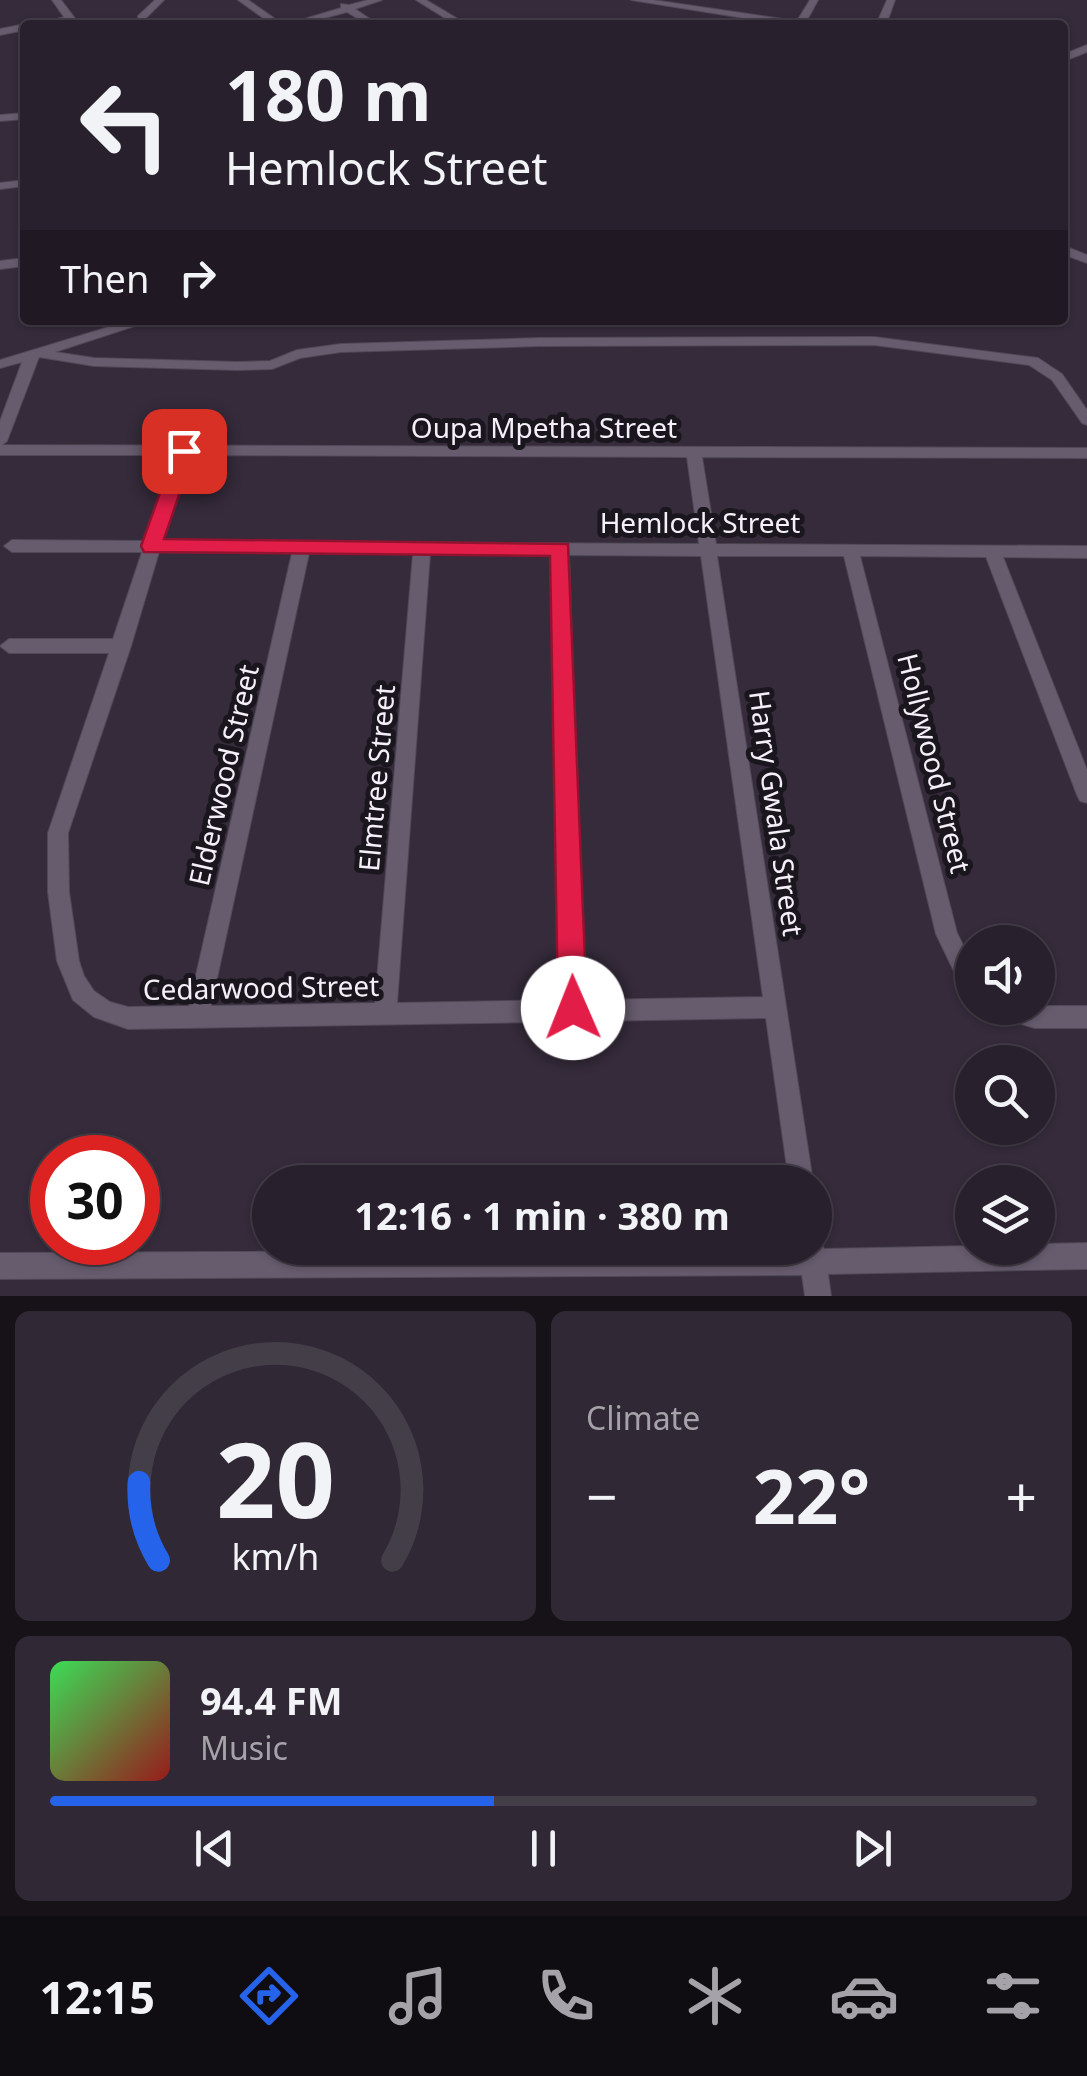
<!DOCTYPE html>
<meta charset="utf-8">
<style>
:root{--surface:#28202c;--page:#302834;--text:#f1f3f6;--muted:#a5a3a9;--line:#443e48;--accent:#2563eb}
body{margin:0;font-family:"Noto Sans",sans-serif;background:var(--page);color:var(--text);height:100vh;display:flex;flex-direction:column;font-size:38px;white-space:nowrap}
*{box-sizing:border-box;margin:0}
p{font-size:32px;color:var(--muted)}
.icon{flex:none;width:55px;height:55px;fill:none;stroke:currentColor;stroke-width:2;stroke-linecap:round;stroke-linejoin:round}
.map{position:relative;height:1296px;overflow:hidden}
.panel{display:flex;flex-direction:column;gap:15px;padding:15px;background:#161218;flex:1}
.panel>*{flex:none}
.top-card{position:absolute;left:20px;top:20px;width:1048px;height:305px;border-radius:10px;box-shadow:0 2px 8px #0004,0 0 0 2px var(--line);background:#28202c;color:var(--text);overflow:hidden}
.tools{position:absolute;left:955px;top:925px;display:grid;gap:20px}
.tools a{display:grid;place-items:center;width:100px;height:100px;border-radius:50%;background:var(--surface);box-shadow:0 2px 8px #0004,0 0 0 2px var(--line);font-size:50px}
.speed{position:absolute;left:30px;top:1135px;display:flex;gap:20px;font-size:50px;font-weight:700;text-align:center}
.speed>*{display:grid;place-content:center;width:130px;height:130px;border-radius:50%;background:var(--surface);box-shadow:0 2px 8px #0004,0 0 0 2px var(--line);line-height:1}
.speed .limit{border:15px solid #d22;background:#fff;color:#111}
.pin{position:absolute;display:grid;place-items:center;width:85px;height:85px;color:#fff;margin:-42px;border-radius:20px;box-shadow:0 5px 15px #0006}
.me{position:absolute;width:110px;margin:-55px;rotate:359deg;stroke-linejoin:round;filter:drop-shadow(0 0 8px #0008)}
.turn{display:flex;align-items:center;gap:35px;height:210px;padding:0 40px;font-size:45px}
.turn .icon{width:130px;height:130px;stroke-width:2.5}
.turn b{display:block;font-size:70px;line-height:85px}
.then{display:flex;align-items:center;height:95px;padding:0 40px;background:#0003;gap:20px;font-size:38px}
.big{font-size:75px;font-weight:700;line-height:1.1}
.panel .tile{flex:1;display:flex;flex-direction:column;justify-content:center;gap:15px;min-width:0;padding:0 35px;border-radius:15px;background:var(--page)}
.panel .dial{align-items:center;gap:0}
.dial svg{height:260px;overflow:visible;fill:none;stroke:var(--line);stroke-width:7;stroke-linecap:round;text-anchor:middle}
.dial text{fill:var(--text);stroke:none}
.song{display:flex;align-items:center;gap:30px}
.cover{width:120px;height:120px;border-radius:15px;background:linear-gradient(135deg,hsl(130 70% 55%),hsl(0 70% 35%))}
.played{height:10px;border-radius:5px;background:linear-gradient(90deg,var(--accent) 45%,var(--line) 45%)}
.keys{display:flex;justify-content:space-around;direction:ltr}
.heat{display:flex;justify-content:space-between;align-items:center;font-size:55px;direction:ltr}
.panel .tiles{flex:1;display:grid;gap:15px;grid-template-columns:1fr 1fr}
.tile:last-child{grid-column:span 2}
.trip{position:absolute;left:252px;top:1165px;width:580px;height:100px;border-radius:50px;background:var(--surface);box-shadow:0 2px 8px #0004,0 0 0 2px var(--line);font-weight:700;line-height:100px;text-align:center}
.tab-bar{display:flex;height:160px;justify-content:space-around;align-items:center;background:#100d12;color:var(--muted)}
.tab-bar .icon{width:70px;height:70px}
.tab-bar .current{color:var(--accent)}
.tab-bar b{font-size:45px;color:var(--text)}
.map>svg:first-child{display:block}
.lines{fill:none;stroke-linecap:round;stroke-linejoin:round}
.minor-casing{stroke:#504856;stroke-width:2}
.minor{fill:#675c6e;fill-rule:evenodd}
.route{fill:#e11d48;stroke:#92132f;stroke-width:2.5}
.labels{text-anchor:middle;dominant-baseline:central;stroke-width:10;stroke-linejoin:round;paint-order:stroke}
.street-label{font-size:28px;fill:#f5eff9;stroke:#1a161d}
</style>
<div class="map">
<svg width="1087" height="1296" viewBox="0 0 1087 1296">
<rect width="100%" height="100%" fill="#352b3b"/>
<g class="lines">
<g class="minor-casing">
<path id="minor" d="M52,0h9l19,25h-10l-2,-3 -34,3 30,-8z
M155,0h9l-20,20h-6v-4z
M238,0h10l36,25h-11z
M368,0h14l-27,9 24,16h-11l-21,-13 -48,13h-15l57,-17v-4l8,1z
M416,0h10l42,25h-12z
M631,0h22l144,21 13,-21h8l-12,22 5,3h-23z
M887,0h8l-9,25h-10z
M25,24l3,1h-3v5l-25,5v-6z
M1087,45v7l-25,10v-7z
M25,113v6l-25,2v-6z
M25,180v6l-25,3v-6z
M1062,245l25,10v8l-25,-9z
M25,258v8l-25,3v-8z
M132,320h21l-98,32 39,6 143,4 33,-1 27,-11 44,-6 199,-6 334,-1 164,21 24,16 25,36v15l-5,-2 -30,-43 -23,-15 -155,-20 -334,1 -199,6 -41,6 -28,11 -35,1 -143,-4 -55,-9 -32,84 -5,4 1085,3v10l-385,-1 14,87 371,2v12l-84,-1 84,213v33l-7,-2 -3,-6 -91,-238 -126,-1 97,377 15,30v32l-8,-3 -28,-58 -92,-378h-127l96,626h-24l-23,-164 -638,11 -34,-12 -21,-17 -16,-39 -9,-69v-59l61,-180h-100l-9,-7 9,-7h104l29,-87h-130l-8,-6 8,-6 134,1 29,-86h-175v-34l22,-59 -22,6v-8zM190,455l497,2 12,87 -537,-3zM159,552l133,1 -103,453 -61,1 -18,-5 -16,-11 -10,-15 -5,-15 -10,-69 -1,-59 63,-187zM309,553l104,1 -38,449 -164,3zM430,554l123,1 9,445 -165,3zM569,555l132,1 62,441 -179,3z
M1038,1006h49v22h-52l-42,-12 -3,-8z
M815,1237l5,2 4,10 148,-3 66,2v-4l49,-1v26l-259,5 3,22h-26l-3,-21 -802,4v-26l798,-4 17,-1z"/>
</g>
<use href="#minor" class="minor"/>
</g>
<path class="route" d="M184,445l10,6 -30,88 404,5 19,464 -4,10 -10,4 -10,-4 -5,-10 -8,-452 -406,-4 -3,-6 34,-95z"/>
<g class="labels">
<g class="street-label">
<text x="544" y="427">Oupa Mpetha Street</text>
<text x="700" y="522">Hemlock Street</text>
<text transform="translate(935 763) rotate(76)">Hollywood Street</text>
<text transform="translate(223 775) rotate(-77)">Elderwood Street</text>
<text transform="translate(376 778) rotate(-85)">Elmtree Street</text>
<text transform="translate(777 813) rotate(82)">Harry Gwala Street</text>
<text transform="translate(261 987) rotate(-1)">Cedarwood Street</text>
</g>
</g>
</svg>
<div class="tools">
<a><svg class="icon" aria-label="sound" viewBox="0 0 24 24"><path d="M4 9h4l5-4v14l-5-4H4zM17 9q2 3 0 6"/></svg></a>
<a><svg class="icon" aria-label="search" viewBox="0 0 24 24"><circle cx="10" cy="10" r="6"/><path d="M15 15l6 6"/></svg></a>
<a><svg class="icon" aria-label="layers" viewBox="0 0 24 24"><path d="M12 4l9 5-9 5-9-5zM3 14l9 5 9-5"/></svg></a>
</div>
<div class="speed"><div class="limit">30</div></div>
<div class="pin" style="left:184px;top:451px;background:#d93025"><svg class="icon" aria-label="arrive" viewBox="0 0 24 24"><path d="M6 21V4h12l-3 4 3 4H6"/></svg></div>
<svg class="me" style="left:573px;top:1008px" viewBox="-20 -20 40 40"><circle r="19" fill="#fff"/><path d="M0-13L10 11 0 6-10 11z" fill="#e11d48"/></svg>
<div class="trip">12:16 · 1 min · 380 m</div>
<div class="top-card">
<div class="turn"><svg class="icon" aria-label="left" viewBox="0 0 24 24"><path d="M17 20v-9H6M10 6l-5 5 5 5"/></svg><div><b>180 m</b>Hemlock Street</div></div>
<div class="then">Then<svg class="icon" aria-label="right" viewBox="0 0 24 24"><path d="M7 20v-9h11M14 6l5 5-5 5"/></svg></div>
</div>
</div>
<section class="panel">
<div class="tiles">
<div class="tile dial"><svg viewBox="0 0 100 80">
<path d="M14 69A42 42 0 1 1 86 69"/>
<path d="M14 69A42 42 0 0 1 8 45" stroke="#2563eb"/>
<text x="50" y="56" font-size="32" font-weight="700">20</text>
<text x="50" y="72" font-size="11">km/h</text>
</svg></div>
<div class="tile"><p>Climate</p>
<div class="heat"><a>−</a><b class="big">22°</b><a>+</a></div>
</div>
<div class="tile">
<div class="song"><i class="cover"></i><div><b>94.4 FM</b><p>Music</p></div></div>
<div class="played"></div>
<div class="keys"><svg class="icon" aria-label="previous" viewBox="0 0 24 24"><path d="M18 5L8 12l10 7zM5 5v14"/></svg><svg class="icon" aria-label="pause" viewBox="0 0 24 24"><path d="M8 5v14M16 5v14"/></svg><svg class="icon" aria-label="next" viewBox="0 0 24 24"><path d="M6 5l10 7-10 7zM19 5v14"/></svg></div>
</div>
</div>
</section>
<nav class="tab-bar">
<b>12:15</b>
<svg class="icon current" aria-label="directions" viewBox="0 0 24 24"><path d="M12 3l9 9-9 9-9-9zM9 14v-3h6M13 9l2 2-2 2"/></svg>
<svg class="icon" aria-label="music" viewBox="0 0 24 24"><path d="M9 18V5l10-2v13"/><circle cx="6" cy="18" r="3"/><circle cx="16" cy="16" r="3"/></svg>
<svg class="icon" aria-label="phone" viewBox="0 0 24 24"><path d="M5 4h4l2 5-3 2q2 4 5 5l2-3 5 2v4C11 20 4 13 5 4z"/></svg>
<svg class="icon" aria-label="climate" viewBox="0 0 24 24"><path d="M12 3v18M4 7l16 10M4 17L20 7"/></svg>
<svg class="icon" aria-label="car" viewBox="0 0 24 24"><path d="M5 17H2v-5l4-1 3-4h7l3 4 3 1v5h-3M9 17h6M6 11h13"/><circle cx="7" cy="17" r="2"/><circle cx="17" cy="17" r="2"/></svg>
<svg class="icon" aria-label="filters" viewBox="0 0 24 24"><path d="M4 7h16M4 17h16"/><circle cx="9" cy="7" r="2"/><circle cx="15" cy="17" r="2"/></svg>
</nav>
